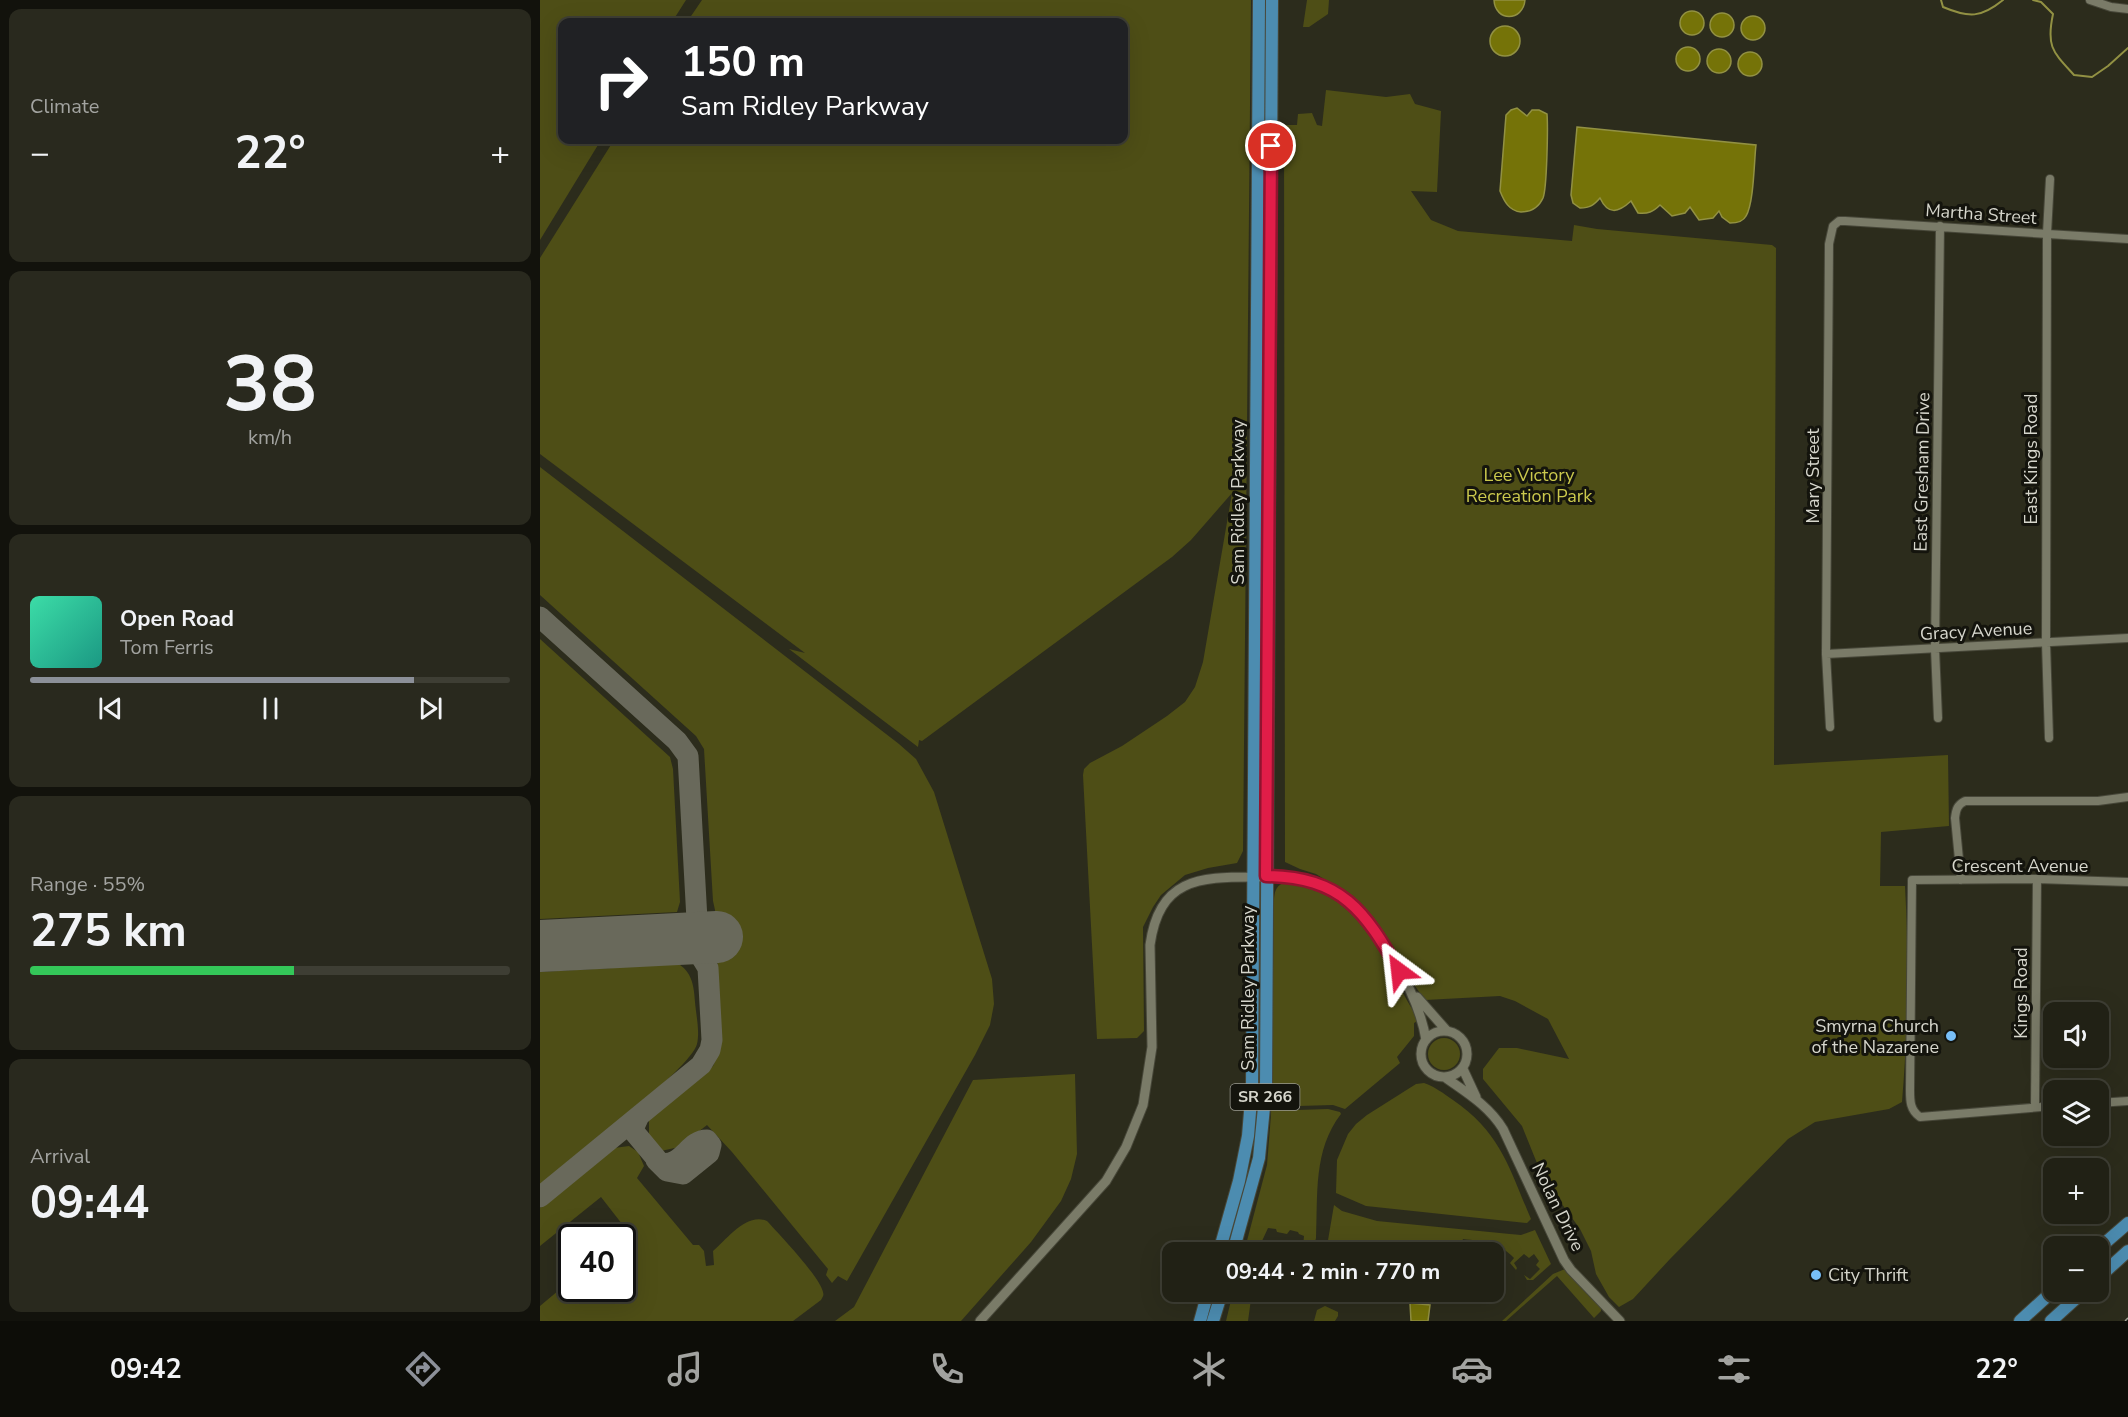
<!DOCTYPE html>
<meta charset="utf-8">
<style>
:root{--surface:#212115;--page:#29291e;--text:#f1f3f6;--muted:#a2a3a0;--line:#3e3e34;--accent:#8c9099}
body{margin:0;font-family:"Nunito Sans",sans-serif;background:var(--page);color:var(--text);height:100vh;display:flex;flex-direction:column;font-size:22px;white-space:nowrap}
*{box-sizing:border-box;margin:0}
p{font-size:20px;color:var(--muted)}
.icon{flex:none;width:33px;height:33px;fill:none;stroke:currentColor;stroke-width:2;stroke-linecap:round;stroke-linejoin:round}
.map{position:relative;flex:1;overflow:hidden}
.drawer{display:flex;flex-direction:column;gap:9px;padding:9px;background:#12120c;width:540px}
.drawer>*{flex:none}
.top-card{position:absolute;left:18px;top:18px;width:570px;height:126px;border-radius:12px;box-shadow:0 6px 24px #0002,0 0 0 2px var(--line);background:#202124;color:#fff;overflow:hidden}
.buttons{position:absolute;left:1503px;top:1002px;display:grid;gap:12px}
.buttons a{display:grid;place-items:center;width:66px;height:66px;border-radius:12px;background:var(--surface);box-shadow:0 6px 24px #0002,0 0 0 2px var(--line);font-size:30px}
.speed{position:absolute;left:18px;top:1224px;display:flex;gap:12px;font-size:30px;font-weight:700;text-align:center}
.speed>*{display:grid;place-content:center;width:78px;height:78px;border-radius:50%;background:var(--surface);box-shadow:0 6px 24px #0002,0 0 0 2px var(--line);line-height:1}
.speed .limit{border:3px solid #111;border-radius:9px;background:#fff;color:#111}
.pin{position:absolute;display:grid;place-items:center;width:51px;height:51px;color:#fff;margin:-26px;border:3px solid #fff;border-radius:50%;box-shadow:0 2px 6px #0007}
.me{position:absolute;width:66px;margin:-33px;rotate:330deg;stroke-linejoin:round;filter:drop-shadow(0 0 4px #0008)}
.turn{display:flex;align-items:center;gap:21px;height:126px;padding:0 24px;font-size:27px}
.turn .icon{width:78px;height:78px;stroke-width:2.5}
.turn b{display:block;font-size:42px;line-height:51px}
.big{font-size:45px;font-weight:700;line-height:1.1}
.drawer .tile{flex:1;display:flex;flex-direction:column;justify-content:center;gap:9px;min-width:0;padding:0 21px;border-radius:12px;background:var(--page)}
.drawer .dial{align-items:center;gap:0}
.dial b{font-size:78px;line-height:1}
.song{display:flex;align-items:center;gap:18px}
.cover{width:72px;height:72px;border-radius:9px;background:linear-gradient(135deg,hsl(160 70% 55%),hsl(170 70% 35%))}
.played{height:6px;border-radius:3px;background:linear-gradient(90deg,var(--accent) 80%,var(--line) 80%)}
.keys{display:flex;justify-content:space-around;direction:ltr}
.heat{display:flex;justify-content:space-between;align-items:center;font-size:33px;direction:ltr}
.charge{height:9px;border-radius:4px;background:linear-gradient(90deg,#34c759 55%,var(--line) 0)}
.trip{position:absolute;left:622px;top:1242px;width:342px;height:60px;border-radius:12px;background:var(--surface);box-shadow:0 6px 24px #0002,0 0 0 2px var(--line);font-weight:700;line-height:60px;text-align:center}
.tab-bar{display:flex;height:96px;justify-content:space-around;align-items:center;background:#0d0d08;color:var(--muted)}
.tab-bar .icon{width:42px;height:42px}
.tab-bar .current{color:var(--accent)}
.tab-bar b{font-size:27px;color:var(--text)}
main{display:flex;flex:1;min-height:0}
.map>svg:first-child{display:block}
.green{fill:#4e4e16}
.water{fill:#757308;stroke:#929143;stroke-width:1.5}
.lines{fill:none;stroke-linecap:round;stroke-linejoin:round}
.stream{stroke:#929143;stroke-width:2}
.taxiway{stroke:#69695b;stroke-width:21}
.runway{stroke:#69695b;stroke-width:52}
.minor-casing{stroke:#474739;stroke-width:10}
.tertiary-casing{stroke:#474739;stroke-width:11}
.primary-casing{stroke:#474739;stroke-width:14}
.minor{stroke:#7a7b68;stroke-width:8}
.tertiary{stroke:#7a7b68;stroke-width:9}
.primary{stroke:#4c8cb0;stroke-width:12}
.rail-casing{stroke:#a6a69a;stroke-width:4.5}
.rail{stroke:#14140d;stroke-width:2;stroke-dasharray:7;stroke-linecap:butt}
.route-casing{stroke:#92132f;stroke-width:15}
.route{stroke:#e11d48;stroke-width:10}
.poi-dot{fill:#78bff7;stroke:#14140d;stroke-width:2}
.labels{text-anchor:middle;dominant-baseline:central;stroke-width:6;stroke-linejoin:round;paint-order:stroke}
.shield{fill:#14140d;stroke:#9c9c93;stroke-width:1.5}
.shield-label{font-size:16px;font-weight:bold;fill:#d6d6cc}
.street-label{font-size:18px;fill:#d6d6cc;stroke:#14140d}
.park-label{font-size:18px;fill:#cbc94d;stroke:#14140d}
.poi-label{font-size:18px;fill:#d6d6cc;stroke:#14140d;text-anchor:end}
</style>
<main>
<section class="drawer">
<div class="tile"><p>Climate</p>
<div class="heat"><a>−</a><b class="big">22°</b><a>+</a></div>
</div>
<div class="tile dial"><b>38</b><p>km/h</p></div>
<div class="tile">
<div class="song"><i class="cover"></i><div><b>Open Road</b><p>Tom Ferris</p></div></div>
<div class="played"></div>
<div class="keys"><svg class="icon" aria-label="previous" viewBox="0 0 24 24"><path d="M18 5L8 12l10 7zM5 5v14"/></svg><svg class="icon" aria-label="pause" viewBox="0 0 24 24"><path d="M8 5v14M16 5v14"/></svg><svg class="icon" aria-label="next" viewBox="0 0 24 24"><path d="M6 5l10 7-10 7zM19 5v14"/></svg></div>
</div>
<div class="tile"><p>Range · 55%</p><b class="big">275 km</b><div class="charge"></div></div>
<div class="tile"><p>Arrival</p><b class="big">09:44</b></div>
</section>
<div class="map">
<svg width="1588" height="1321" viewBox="0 0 1588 1321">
<rect width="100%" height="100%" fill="#2c2c1c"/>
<path class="green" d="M0,0h146l-14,22h-110v118h39l-61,100z
M162,0h549l-8,851 -6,12 -29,5 -23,7 -24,20 -8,12 -10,20 1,104 -7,7 -40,1 -14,-264 1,-6 6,-6 32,-17 45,-30 18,-14 10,-15 8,-25 29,-169 -41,47 -19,17 -250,184 -3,-1 -1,7 -129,-98 16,4 -265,-199v-196l74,-118h510v-118h-437z
M767,0h22l-1,14 -19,13h-6z
M786,90l60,7 24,-3 5,10 26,7 -4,81 -26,-1 20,29 27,11 114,10 2,-16 23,4 175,16 4,3 -2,517 174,-10 1,71 -68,6 -1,54h25c4,72 3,145 -3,216l-13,7 -74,13 -27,17 -118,120 -37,40 -14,8 -10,-10 -13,-23 -5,-23 -11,-22 -37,-51 -21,-52 -39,-47v-10l16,-21h18l52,11 -21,-40 -33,-18 -15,-5 -75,4 -30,-42 -26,-44 -29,-25 -24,-15 -16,-5 -15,-7 -1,-737h13l1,-11 14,-1 5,12 5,1z
M0,467l359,277 17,15 18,33 58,187 2,25 -4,21 -15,30 -128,226 -9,-5 -6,7 -6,-8 2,-6 -96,-117 -25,-27 -28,22 -18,4 -12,-15v-17l64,-53 7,-16 1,-11 -6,-129 -2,-9 -9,-152 -8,-13 -156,-141z
M0,639l130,118 3,12 7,133 -3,10 -137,7z
M746,882c78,8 97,82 133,138l-5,3v13l-17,21 3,6 -55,46 -12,-4 -35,1v4l30,-1 12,3 1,2c-28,36 -23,81 -25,124l-2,9 -10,3 -7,-1v-3l6,1 1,-11 -5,-2 -1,-2 -8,-2 -3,4 -10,-2 -1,-3 -8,-1 -6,13 -2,11h-16l23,-87 4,-50 3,-216c1,-10 3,-14 12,-17z
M133,961c18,8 21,22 22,41 1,13 5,29 2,42 -6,25 -130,119 -157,141v-213l73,-4 7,-1 1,-4z
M888 1054a16 16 0 1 1 32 0a16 16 0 1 1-32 0Z
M535,1074l2,80 -6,25 -10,22 -30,41 -70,79h-126l19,-14 119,-227z
M884,1083c11,4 19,10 29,17 48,33 56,68 78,119l-4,4 -161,-17 -30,-13 1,-33 11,-26 8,-10 11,-9 49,-31z
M89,1146l9,6 6,14 -7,12 56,67h6l5,6 2,15 8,-1 -1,-14c14,-12 34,-39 54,-30 12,13 53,56 56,71 1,4 0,4 -2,8l-28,21h-253v-15l31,-26 1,8h50l1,-49 6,-6 -28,-36 -61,49v-38l74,-60z
M794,1205l8,6 35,10 133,13 11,1 14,-5 16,34 -18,16h-6l-3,-5 6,4 10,-10 -4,-4 3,-4 -5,-7 -5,4 -5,-4 -10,9 3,5 -1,2 -6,-7 4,-5c-14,-15 -31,-17 -51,-19l-2,6h-5l-1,7h-129z
M1025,1269l36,39v3l-7,7 -37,-42 -51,45h-4l51,-47z
M693,1292h19l-4,29h-22z
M785,1306l13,6v4l-3,5h-21l3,-11z"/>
<path class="water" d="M954,0h31c-2,22 -30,22 -31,0z
M1140 23a12 12 0 1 1 24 0a12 12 0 1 1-24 0Z
M1170 25a12 12 0 1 1 24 0a12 12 0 1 1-24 0Z
M1201 28a12 12 0 1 1 24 0a12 12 0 1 1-24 0Z
M950 41a15 15 0 1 1 30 0a15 15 0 1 1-30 0Z
M1136 59a12 12 0 1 1 24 0a12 12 0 1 1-24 0Z
M1167 61a12 12 0 1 1 24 0a12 12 0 1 1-24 0Z
M1198 64a12 12 0 1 1 24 0a12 12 0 1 1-24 0Z
M977,108l10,8 5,-6h7l8,4c1,13 0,74 -4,84 -4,9 -12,14 -22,14 -12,-1 -17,-11 -21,-21l6,-76 5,-5z
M1037,127l179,18c-2,16 -2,58 -10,71 -3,6 -10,7 -16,7l-8,-6 -3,-6 -6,7 -14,2 -9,-13 -5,6 -13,3 -12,-11c-7,7 -12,9 -22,8l-7,-12c-13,12 -23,14 -31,-3 -6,7 -10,10 -20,10l-7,-5 -2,-8z
M870,1303l20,2 -2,16h-17z"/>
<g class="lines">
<path class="stream" d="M1401,0l2,7c26,11 38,11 60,-7
M1493,0l8,2 12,12c-7,33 0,38 21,61l18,2 16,-11 20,-18"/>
<path class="taxiway" d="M0,617l137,124 11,15 10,182 2,17 8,13 4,72 -2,10 -9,15 -161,132
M99,1116l-5,11 1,6 25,30c22,5 28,-23 47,-23l4,5 -2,8 -26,21 -16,-3 -11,-11"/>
<path class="runway" d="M0,946l177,-9"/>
<g class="minor-casing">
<path id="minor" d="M1550,0l21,7 17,2
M1286,654l302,-16
M1398,718l-3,-69 5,-423
M1290,727l-4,-73 3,-410 4,-18 6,-5h6l283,18
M1509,738l-3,-95 1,-410 3,-54
M1421,880l-6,-62c1,-8 2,-13 10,-17h133l30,-4
M1558,1103l30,-2
M1514,1106l-134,11c-10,-7 -10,-16 -10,-27l2,-210 125,-1 91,3
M1495,1107l2,-228"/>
</g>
<g class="tertiary-casing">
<path id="tertiary" d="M877,997l30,34
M881 1054a23 23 0 1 1 46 0a23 23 0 1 1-46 0Z
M923,1069l13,28
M906,1078c21,15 43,28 57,51l61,131 7,10 49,51
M440,1321l126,-140 20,-34 17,-42 9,-58 -2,-102c9,-66 48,-68 104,-68 29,-1 59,0 84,16 38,25 81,102 88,147"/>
</g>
<g class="primary-casing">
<path id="primary" d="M1558,1249l30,-26
M679,1252l20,-71 9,-45 4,-48 7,-1088
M693,1252l26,-94 7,-71 6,-1087
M1558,1278l30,-27
M660,1321l8,-29
M673,1321l9,-29
M1480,1321l34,-31
M1511,1321l32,-29"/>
</g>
<use href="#minor" class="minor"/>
<use href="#tertiary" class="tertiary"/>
<use href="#primary" class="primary"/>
<g class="rail-casing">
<path id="rail" d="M1587,1321l1,-1"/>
</g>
<use href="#rail" class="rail"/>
</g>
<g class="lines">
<g class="route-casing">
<path id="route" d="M731,146l-5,730c76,1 99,35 133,95"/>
</g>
<use href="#route" class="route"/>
</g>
<g class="poi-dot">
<circle cx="1411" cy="1036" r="6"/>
<circle cx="1276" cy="1275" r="6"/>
</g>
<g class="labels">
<rect class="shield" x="690.5" y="1084" width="69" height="26" rx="4.5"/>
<g class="shield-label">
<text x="725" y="1097">SR 266</text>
</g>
<g class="street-label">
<text transform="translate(1441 214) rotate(4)">Martha Street</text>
<text transform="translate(1491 459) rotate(-90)">East Kings Road</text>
<text transform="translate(1382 472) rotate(-89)">East Gresham Drive</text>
<text transform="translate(1273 476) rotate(-90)">Mary Street</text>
<text transform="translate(698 502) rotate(-90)">Sam Ridley Parkway</text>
<text transform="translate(1436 631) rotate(-3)">Gracy Avenue</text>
<text x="1480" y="866">Crescent Avenue</text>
<text transform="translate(708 988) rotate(-90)">Sam Ridley Parkway</text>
<text transform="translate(1481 993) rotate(-90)">Kings Road</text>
<text transform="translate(1018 1207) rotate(64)">Nolan Drive</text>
</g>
<g class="park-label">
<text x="989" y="475">Lee Victory<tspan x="989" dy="21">Recreation Park</tspan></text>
</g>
<g class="poi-label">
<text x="1399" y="1026">Smyrna Church<tspan x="1399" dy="21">of the Nazarene</tspan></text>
<text x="1288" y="1275" text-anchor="start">City Thrift</text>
</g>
</g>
</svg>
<div class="buttons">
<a><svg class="icon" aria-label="sound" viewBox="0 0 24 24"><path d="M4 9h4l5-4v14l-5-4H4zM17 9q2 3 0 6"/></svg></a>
<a><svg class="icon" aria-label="layers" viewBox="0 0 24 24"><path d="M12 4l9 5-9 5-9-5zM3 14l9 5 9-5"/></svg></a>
<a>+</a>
<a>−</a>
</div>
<div class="speed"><div class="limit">40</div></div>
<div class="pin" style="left:731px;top:146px;background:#d93025"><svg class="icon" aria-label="arrive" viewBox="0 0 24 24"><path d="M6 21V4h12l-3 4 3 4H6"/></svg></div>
<svg class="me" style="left:859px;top:971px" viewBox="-20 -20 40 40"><path d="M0-17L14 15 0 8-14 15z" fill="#e11d48" stroke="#fff" stroke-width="4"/></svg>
<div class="trip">09:44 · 2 min · 770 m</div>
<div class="top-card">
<div class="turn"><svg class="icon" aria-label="right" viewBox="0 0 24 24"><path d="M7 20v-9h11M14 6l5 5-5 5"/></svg><div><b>150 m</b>Sam Ridley Parkway</div></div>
</div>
</div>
</main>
<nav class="tab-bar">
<b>09:42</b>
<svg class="icon current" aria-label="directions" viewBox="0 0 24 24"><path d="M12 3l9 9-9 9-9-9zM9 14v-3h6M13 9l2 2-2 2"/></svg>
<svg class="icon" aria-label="music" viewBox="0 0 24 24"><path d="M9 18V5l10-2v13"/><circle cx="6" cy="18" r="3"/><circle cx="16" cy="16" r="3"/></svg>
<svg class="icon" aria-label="phone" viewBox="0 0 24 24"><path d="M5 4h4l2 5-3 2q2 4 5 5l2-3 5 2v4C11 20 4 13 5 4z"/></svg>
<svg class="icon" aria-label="climate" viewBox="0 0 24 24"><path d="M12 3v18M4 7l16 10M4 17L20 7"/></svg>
<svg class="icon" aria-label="car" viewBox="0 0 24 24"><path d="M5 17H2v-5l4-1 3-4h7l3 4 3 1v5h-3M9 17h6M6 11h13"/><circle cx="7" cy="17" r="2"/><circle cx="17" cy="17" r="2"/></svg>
<svg class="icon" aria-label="filters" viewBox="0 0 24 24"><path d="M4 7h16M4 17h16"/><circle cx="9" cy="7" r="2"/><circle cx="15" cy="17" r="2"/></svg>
<b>22°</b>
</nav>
